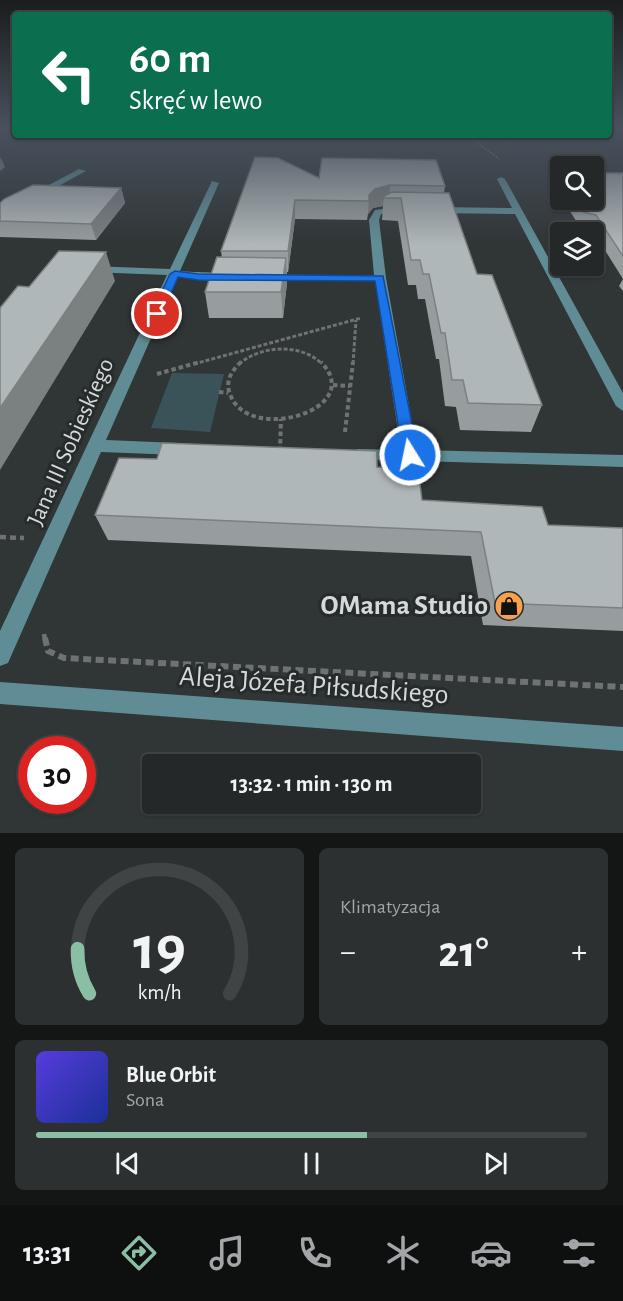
<!DOCTYPE html>
<html lang="pl">
<meta charset="utf-8">
<style>
:root{--surface:#242828;--page:#2c3030;--text:#f1f3f6;--muted:#a3a6a8;--line:#414445;--accent:#8abfa5}
body{margin:0;font-family:"Alegreya Sans",sans-serif;background:var(--page);color:var(--text);height:100vh;display:flex;flex-direction:column;font-size:22px;white-space:nowrap}
*{box-sizing:border-box;margin:0}
p{font-size:20px;color:var(--muted)}
.icon{flex:none;width:33px;height:33px;fill:none;stroke:currentColor;stroke-width:2;stroke-linecap:round;stroke-linejoin:round}
.map{position:relative;height:833px;overflow:hidden}
.details{display:flex;flex-direction:column;gap:15px;padding:15px;background:#141616;flex:1}
.details>*{flex:none}
.banner{position:absolute;left:12px;top:12px;width:600px;height:126px;border-radius:6px;box-shadow:0 2px 4px #0004,0 0 0 2px var(--line);background:#0b6e4f;color:#fff;overflow:hidden}
.fabs{position:absolute;left:550px;top:156px;display:grid;gap:12px}
.fabs a{display:grid;place-items:center;width:54px;height:54px;border-radius:6px;background:var(--surface);box-shadow:0 2px 4px #0004,0 0 0 2px var(--line);font-size:30px}
.speed{position:absolute;left:18px;top:736px;display:flex;gap:12px;font-size:30px;font-weight:700;text-align:center}
.speed>*{display:grid;place-content:center;width:78px;height:78px;border-radius:50%;background:var(--surface);box-shadow:0 2px 4px #0004,0 0 0 2px var(--line);line-height:1}
.speed .limit{border:9px solid #d22;background:#fff;color:#111}
.pin{position:absolute;display:grid;place-items:center;width:51px;height:51px;color:#fff;margin:-26px;border:3px solid #fff;border-radius:50%;box-shadow:0 2px 6px #0007}
.me{position:absolute;width:66px;margin:-33px;rotate:350deg;stroke-linejoin:round;filter:drop-shadow(0 0 4px #0008)}
.turn{display:flex;align-items:center;gap:21px;height:126px;padding:0 18px;font-size:27px}
.turn .icon{width:78px;height:78px;stroke-width:2.5}
.turn b{display:block;font-size:42px;line-height:51px}
.big{font-size:45px;font-weight:700;line-height:1.1}
.details .widget{flex:1;display:flex;flex-direction:column;justify-content:center;gap:9px;min-width:0;padding:0 21px;border-radius:9px;background:var(--page)}
.details .dial{align-items:center;gap:0}
.dial svg{height:156px;overflow:visible;fill:none;stroke:var(--line);stroke-width:7;stroke-linecap:round;text-anchor:middle}
.dial text{fill:var(--text);stroke:none}
.song{display:flex;align-items:center;gap:18px}
.cover{width:72px;height:72px;border-radius:9px;background:linear-gradient(135deg,hsl(250 70% 55%),hsl(230 70% 35%))}
.played{height:6px;border-radius:3px;background:linear-gradient(90deg,var(--accent) 60%,var(--line) 60%)}
.keys{display:flex;justify-content:space-around;direction:ltr}
.heat{display:flex;justify-content:space-between;align-items:center;font-size:33px;direction:ltr}
.details .tiles{flex:1;display:grid;gap:15px;grid-template-columns:1fr 1fr}
.widget:last-child{grid-column:span 2}
.trip{position:absolute;left:142px;top:754px;width:339px;height:60px;border-radius:6px;background:var(--surface);box-shadow:0 2px 4px #0004,0 0 0 2px var(--line);font-weight:700;line-height:60px;text-align:center}
.menu{display:flex;height:96px;justify-content:space-around;align-items:center;background:#0e1010;color:var(--muted)}
.menu .icon{width:42px;height:42px}
.menu .on{color:var(--accent)}
.menu b{font-size:27px;color:var(--text)}
.map>svg:first-child{display:block}
.green{fill:#395358}
.lines{fill:none;stroke-linecap:round;stroke-linejoin:round}
.path-far4{stroke:#6e7273;stroke-width:2;stroke-dasharray:2 1.5;stroke-linecap:butt}
.path-far3{stroke:#6e7273;stroke-width:3;stroke-dasharray:4 2;stroke-linecap:butt}
.path-far2{stroke:#6e7273;stroke-width:4;stroke-dasharray:4.5 3;stroke-linecap:butt}
.path-far1{stroke:#6e7273;stroke-width:4.5;stroke-dasharray:6 4;stroke-linecap:butt}
.path{stroke:#6e7273;stroke-width:6;stroke-dasharray:8 4.5;stroke-linecap:butt}
.minor{fill:#608d95;fill-rule:evenodd}
.wall{fill:#979d9e}
.shaded-wall{fill:#7b8081}
.building{fill:#b0b7b8;stroke:#7b8081;stroke-width:1.5}
.route{fill:#1a73e8;stroke:#114b97;stroke-width:1.5}
.labels{text-anchor:middle;dominant-baseline:central;stroke-width:6;stroke-linejoin:round;paint-order:stroke}
.street-label{font-size:24px;fill:#d6d9da;stroke:#262b2c}
.near-poi-label{font-size:28px;font-weight:bold;fill:#d6d9da;stroke:#262b2c;text-anchor:end}
.near-street-label{font-size:28px;fill:#d6d9da;stroke:#262b2c}
</style>
<div class="map">
<svg width="623" height="833" viewBox="0 0 623 833">
<rect width="100%" height="100%" fill="#303536"/>
<path class="green" d="M172,373l52,1 -14,58 -59,-4z"/>
<g class="lines">
<path class="path-far4" d="M468,135l31,24"/>
<path class="path-far3" d="M194,364l167,-46
M239,364c22,-19 62,-21 83,0
M353,364l3,-44"/>
<path class="path-far2" d="M241,362c-10,9 -16,20 -11,32 17,51 138,16 91,-32
M157,374l43,-12
M333,385l17,1
M219,392l9,1
M345,432l8,-70
M280,451l1,-32"/>
<path class="path-far1" d="M0,537l24,1
M44,634l1,6"/>
<path class="path" d="M45,638l3,13 16,7 559,29"/>
<path class="minor" d="M79,169l7,2 -86,47v-7z
M501,177l4,2 118,214v18l-7,-5 -101,-192 -79,-1 -5,-3 5,-3 76,1 -15,-29z
M212,181l7,2 -39,88c14,2 48,0 56,6 -10,8 -44,2 -58,0l-72,163 72,3 6,2 2,4 -2,4 -6,2 -77,-3 -93,211 -8,3v-35l167,-356 -77,-3 -5,-3 5,-3 80,3z
M400,207l5,3 -2,2 -22,2 -2,6 7,58 31,172 206,5v12l-271,-8 -2,-4 2,-4 6,-2 43,1 -26,-169h-108l-6,-3 6,-3h107l-5,-55 6,-10z
M0,682l623,45v24l-623,-47z"/>
</g>
<path class="wall" d="M556,172h5v24l-8,-13z
M623,173v118l-4,-5 4,-7 -32,-51 -13,-4 -15,-24h31z
M319,178l126,8 -1,7 33,81 65,131 -11,27 -71,-2 -4,-23 -11,-1 -6,-47h-3l-11,-60h-7l-2,-14h-8l-10,-64 -16,-1 1,-14 -10,2 -5,6 -1,6 -72,-1 -7,53h-1v11l-4,35h-74l-4,-26 17,-34 -1,-7z
M121,188l4,15 -29,37 -96,-3v-34z
M377,467l45,33 126,25 75,3v103l-140,-6 -12,-69 -363,-16 -13,-25z"/>
<path class="shaded-wall" d="M0,158h1l4,9 -5,4z
M390,185l-1,13 -5,-2 -1,10 -10,2 -5,6 1,-19 6,-6z
M121,188l4,15 -29,37 -5,-16z
M295,200v19l-7,53v-21z
M106,252l9,29 -115,189v-62z
M286,258l1,25 -4,35 -2,-26z"/>
<path class="building" d="M255,157l23,1 41,20 3,-20 114,2 9,26 -55,-1 -15,4 -6,6v6l-74,-1 -7,51h-67z
M556,172h5v7z
M594,173h29v83l-27,-41 -13,-3 -8,-12h19z
M33,185l88,3 -30,36 -91,-3v-18l4,-4z
M392,192l57,1 28,81 15,1 50,130 -74,-2 -5,-23h-11l-7,-47h-4l-12,-59h-6l-3,-14h-9l-10,-62h-17v-2z
M59,251l47,1 -106,156v-100l18,-22 11,1z
M217,257l69,1 -5,34h-76z
M162,443l215,8v16l41,2 4,31 120,7 6,18 75,3v80l-128,-5 -14,-71 -386,-17 24,-57 38,1z"/>
<linearGradient id="sky" x2="0" y2="1"><stop stop-color="#1a1d1e"/><stop offset="0.52" stop-color="#48515d"/><stop offset="1" stop-color="#48515d" stop-opacity="0"/></linearGradient>
<rect width="623" height="245" fill="url(#sky)"/>
<path class="route" d="M175,271l23,3 185,2 35,179 -2,4h-11l-2,-4 -28,-174 -177,-1 -20,-3 -16,37 -5,3 -4,-1 -2,-2 19,-40z"/>
<defs>
<g id="shop-disc" transform="scale(1.5)"><circle r="9.5" fill="#f9a04d" stroke="#262b2c"/><path d="M-5-2.5h2.3a2.7 3.5 0 0 1 5.4 0H5L5.5 6h-11ZM-1.5-2.5h3a1.5 2.3 0 0 0-3 0Z" fill="#111"/></g>
</defs>
<g fill-rule="evenodd">
<use href="#shop-disc" x="509" y="606"/>
</g>
<g class="labels">
<g class="street-label">
<text transform="translate(71 442) rotate(-66)">Jana III Sobieskiego</text>
</g>
<g class="near-poi-label">
<text x="488" y="606">OMama Studio</text>
</g>
<g class="near-street-label">
<text transform="translate(314 686) rotate(4)">Aleja Józefa Piłsudskiego</text>
</g>
</g>
</svg>
<div class="fabs">
<a><svg class="icon" aria-label="search" viewBox="0 0 24 24"><circle cx="10" cy="10" r="6"/><path d="M15 15l6 6"/></svg></a>
<a><svg class="icon" aria-label="layers" viewBox="0 0 24 24"><path d="M12 4l9 5-9 5-9-5zM3 14l9 5 9-5"/></svg></a>
</div>
<div class="speed"><div class="limit">30</div></div>
<div class="pin" style="left:157px;top:314px;background:#d93025"><svg class="icon" aria-label="arrive" viewBox="0 0 24 24"><path d="M6 21V4h12l-3 4 3 4H6"/></svg></div>
<svg class="me" style="left:410px;top:455px" viewBox="-20 -20 40 40"><circle r="17" fill="#1a73e8" stroke="#fff" stroke-width="3"/><path d="M0-11L8 9 0 5-8 9z" fill="#fff"/></svg>
<div class="trip">13:32 · 1 min · 130 m</div>
<div class="banner">
<div class="turn"><svg class="icon" aria-label="left" viewBox="0 0 24 24"><path d="M17 20v-9H6M10 6l-5 5 5 5"/></svg><div><b>60 m</b>Skręć w lewo</div></div>
</div>
</div>
<section class="details">
<div class="tiles">
<div class="widget dial"><svg viewBox="0 0 100 80">
<path d="M14 69A42 42 0 1 1 86 69"/>
<path d="M14 69A42 42 0 0 1 8 46" stroke="#8abfa5"/>
<text x="50" y="56" font-size="32" font-weight="700">19</text>
<text x="50" y="72" font-size="11">km/h</text>
</svg></div>
<div class="widget"><p>Klimatyzacja</p>
<div class="heat"><a>−</a><b class="big">21°</b><a>+</a></div>
</div>
<div class="widget">
<div class="song"><i class="cover"></i><div><b>Blue Orbit</b><p>Sona</p></div></div>
<div class="played"></div>
<div class="keys"><svg class="icon" aria-label="previous" viewBox="0 0 24 24"><path d="M18 5L8 12l10 7zM5 5v14"/></svg><svg class="icon" aria-label="pause" viewBox="0 0 24 24"><path d="M8 5v14M16 5v14"/></svg><svg class="icon" aria-label="next" viewBox="0 0 24 24"><path d="M6 5l10 7-10 7zM19 5v14"/></svg></div>
</div>
</div>
</section>
<nav class="menu">
<b>13:31</b>
<svg class="icon on" aria-label="directions" viewBox="0 0 24 24"><path d="M12 3l9 9-9 9-9-9zM9 14v-3h6M13 9l2 2-2 2"/></svg>
<svg class="icon" aria-label="music" viewBox="0 0 24 24"><path d="M9 18V5l10-2v13"/><circle cx="6" cy="18" r="3"/><circle cx="16" cy="16" r="3"/></svg>
<svg class="icon" aria-label="phone" viewBox="0 0 24 24"><path d="M5 4h4l2 5-3 2q2 4 5 5l2-3 5 2v4C11 20 4 13 5 4z"/></svg>
<svg class="icon" aria-label="climate" viewBox="0 0 24 24"><path d="M12 3v18M4 7l16 10M4 17L20 7"/></svg>
<svg class="icon" aria-label="car" viewBox="0 0 24 24"><path d="M5 17H2v-5l4-1 3-4h7l3 4 3 1v5h-3M9 17h6M6 11h13"/><circle cx="7" cy="17" r="2"/><circle cx="17" cy="17" r="2"/></svg>
<svg class="icon" aria-label="filters" viewBox="0 0 24 24"><path d="M4 7h16M4 17h16"/><circle cx="9" cy="7" r="2"/><circle cx="15" cy="17" r="2"/></svg>
</nav>
